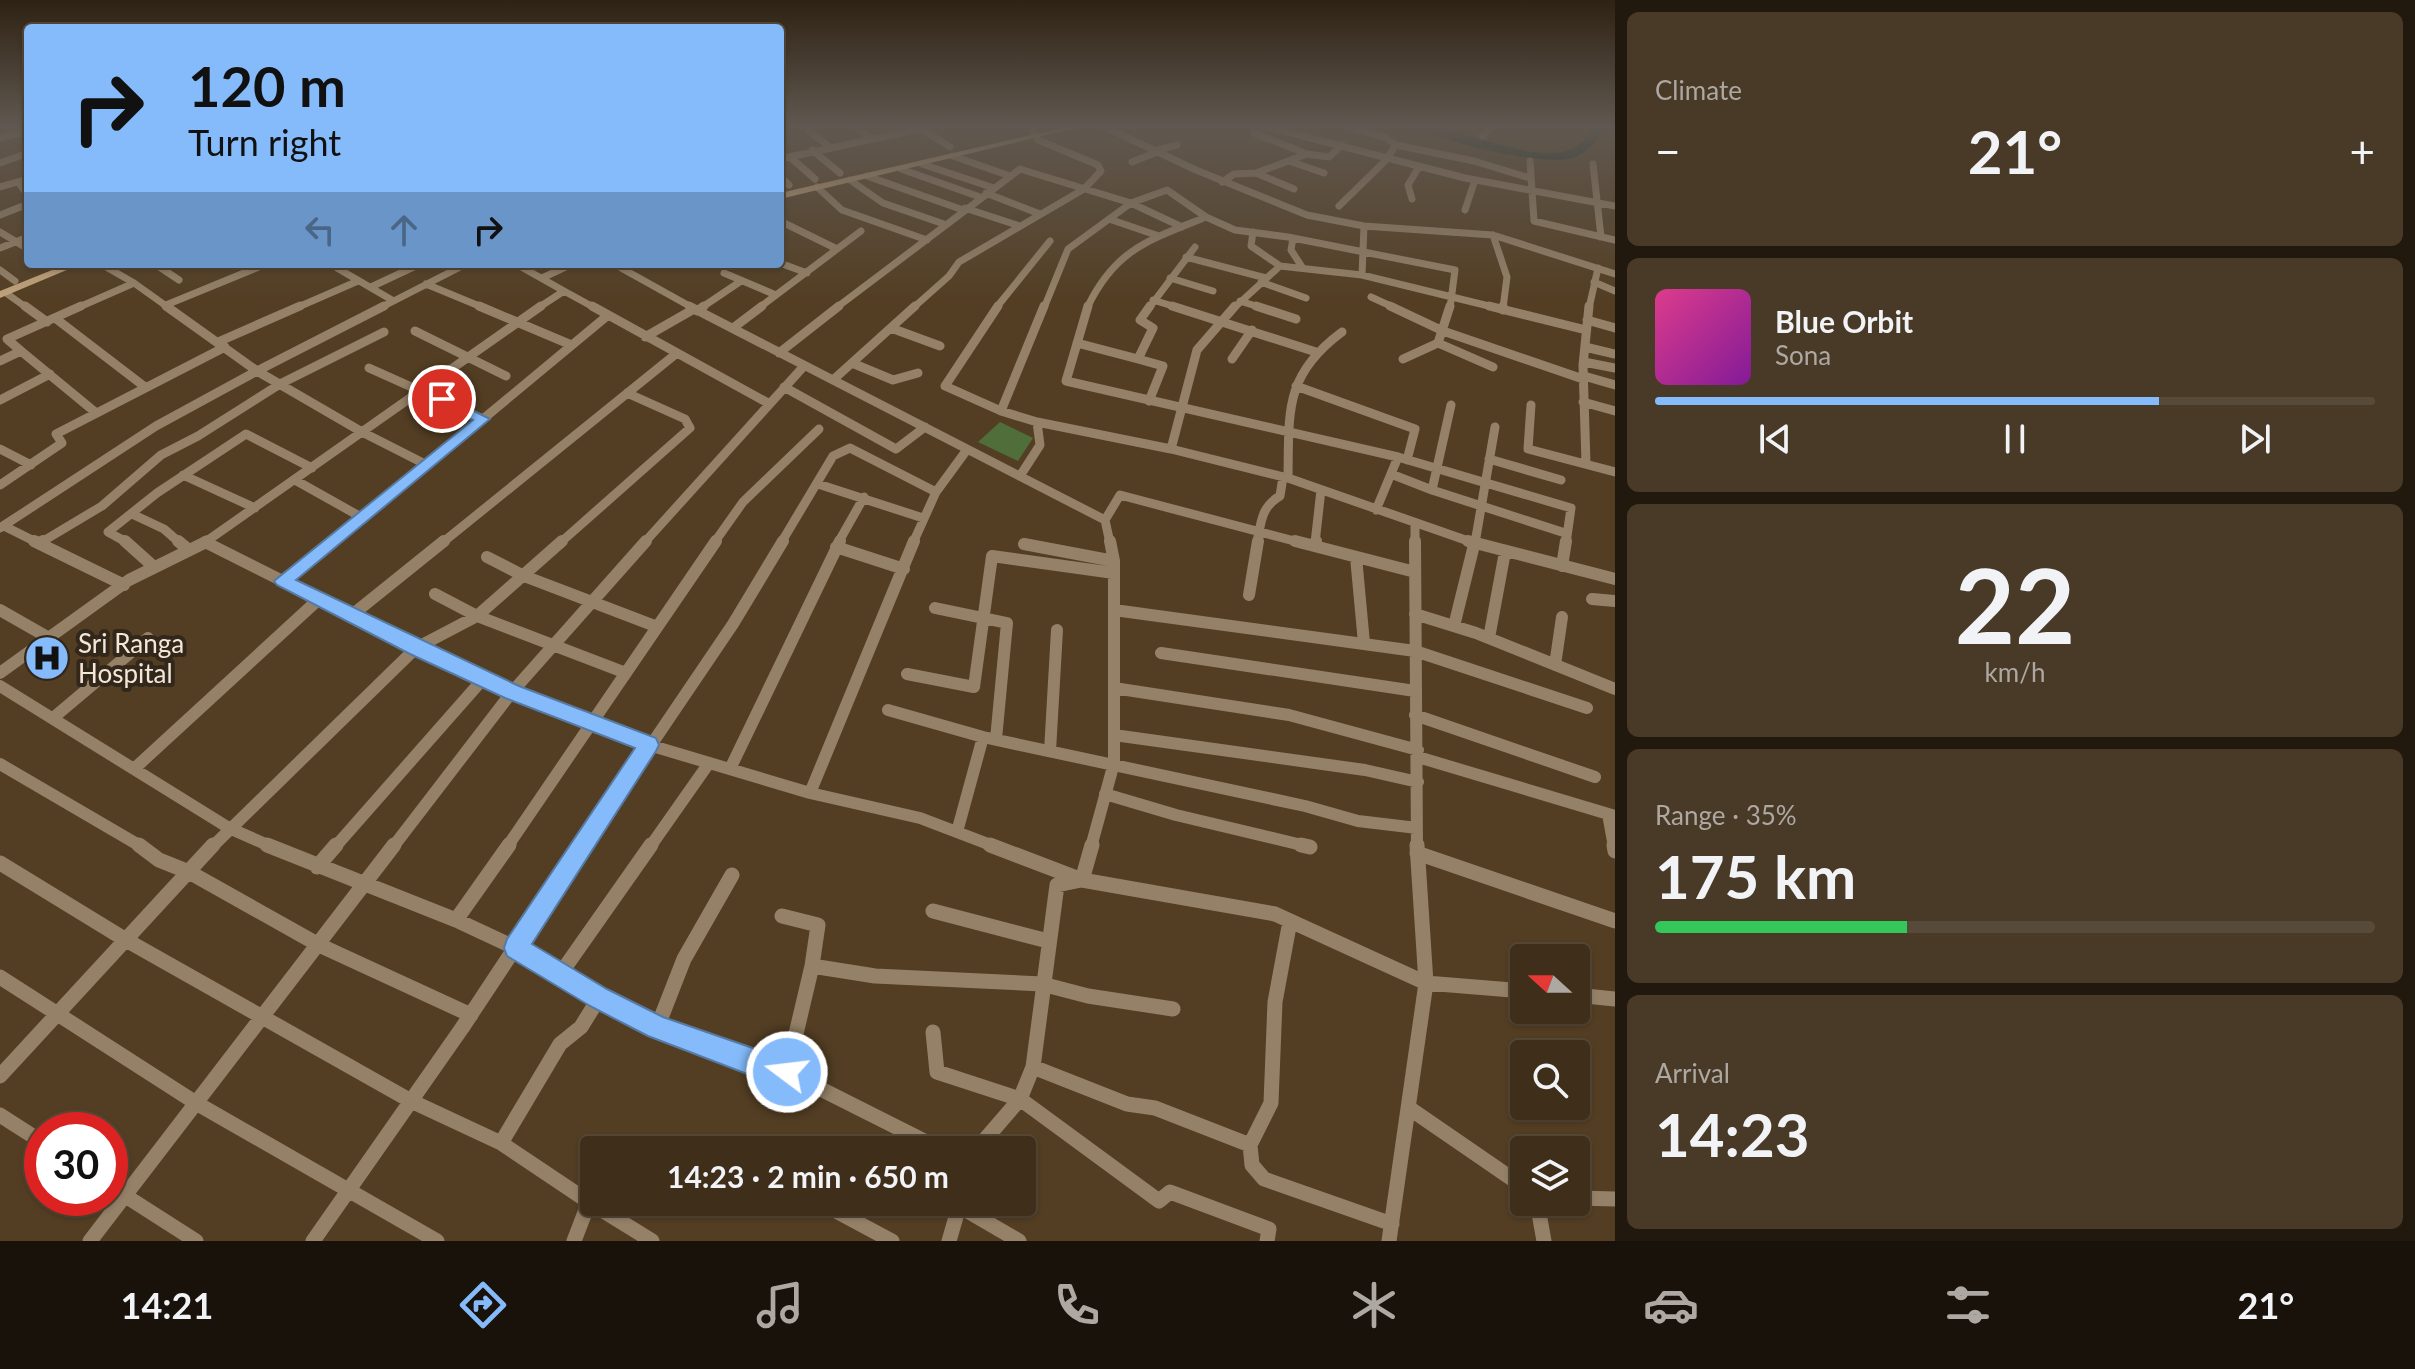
<!DOCTYPE html>
<meta charset="utf-8">
<style>
:root{--surface:#3e2e1a;--page:#493a27;--text:#f1f3f6;--muted:#ada8a2;--line:#574a39;--accent:#85bbfb}
body{margin:0;font-family:Lato,sans-serif;background:var(--page);color:var(--text);height:100vh;display:flex;flex-direction:column;font-size:30px;white-space:nowrap}
*{box-sizing:border-box;margin:0}
p{font-size:26px;color:var(--muted)}
.icon{flex:none;width:44px;height:44px;fill:none;stroke:currentColor;stroke-width:2;stroke-linecap:round;stroke-linejoin:round}
.map{position:relative;flex:1;overflow:hidden}
.side{display:flex;flex-direction:column;gap:12px;padding:12px;background:#22190e;width:800px}
.side>*{flex:none}
.guide{position:absolute;left:24px;top:24px;width:760px;height:244px;border-radius:8px;box-shadow:0 2px 6px #0004,0 0 0 2px var(--line);background:#85bbfb;color:#111;overflow:hidden}
.needle{width:52px;rotate:291deg}
.fabs{position:absolute;left:1510px;top:944px;display:grid;gap:16px}
.fabs a{display:grid;place-items:center;width:80px;height:80px;border-radius:8px;background:var(--surface);box-shadow:0 2px 6px #0004,0 0 0 2px var(--line);font-size:40px}
.speed{position:absolute;left:24px;top:1112px;display:flex;gap:16px;font-size:40px;font-weight:700;text-align:center}
.speed>*{display:grid;place-content:center;width:104px;height:104px;border-radius:50%;background:var(--surface);box-shadow:0 2px 6px #0004,0 0 0 2px var(--line);line-height:1}
.speed .limit{border:12px solid #d22;background:#fff;color:#111}
.pin{position:absolute;display:grid;place-items:center;width:68px;height:68px;color:#fff;margin:-34px;border:4px solid #fff;border-radius:50%;box-shadow:0 2px 8px #0007}
.me{position:absolute;width:88px;margin:-44px;rotate:285deg;stroke-linejoin:round;filter:drop-shadow(0 0 6px #0008)}
.turn{display:flex;align-items:center;gap:28px;height:168px;padding:0 32px;font-size:36px}
.turn .icon{width:104px;height:104px;stroke-width:2.5}
.turn b{display:block;font-size:56px;line-height:68px}
.lanes{display:flex;align-items:center;height:76px;padding:0 32px;background:#0003;justify-content:center;gap:40px;direction:ltr}
.lanes .off{opacity:.35}
.big{font-size:60px;font-weight:700;line-height:1.1}
.side .tile{flex:1;display:flex;flex-direction:column;justify-content:center;gap:12px;min-width:0;padding:0 28px;border-radius:12px;background:var(--page)}
.side .dial{align-items:center;gap:0}
.dial b{font-size:104px;line-height:1}
.song{display:flex;align-items:center;gap:24px}
.cover{width:96px;height:96px;border-radius:12px;background:linear-gradient(135deg,hsl(330 70% 55%),hsl(290 70% 35%))}
.played{height:8px;border-radius:4px;background:linear-gradient(90deg,var(--accent) 70%,var(--line) 70%)}
.keys{display:flex;justify-content:space-around;direction:ltr}
.heat{display:flex;justify-content:space-between;align-items:center;font-size:44px;direction:ltr}
.charge{height:12px;border-radius:6px;background:linear-gradient(90deg,#34c759 35%,var(--line) 0)}
.trip{position:absolute;left:580px;top:1136px;width:456px;height:80px;border-radius:8px;background:var(--surface);box-shadow:0 2px 6px #0004,0 0 0 2px var(--line);font-weight:700;line-height:80px;text-align:center}
.tabs{display:flex;height:128px;justify-content:space-around;align-items:center;background:#19120a;color:var(--muted)}
.tabs .icon{width:56px;height:56px}
.tabs .active{color:var(--accent)}
.tabs b{font-size:36px;color:var(--text)}
main{display:flex;flex:1;min-height:0}
.map>svg:first-child{display:block}
.green{fill:#506e3a}
.lines{fill:none;stroke-linecap:round;stroke-linejoin:round}
.river{fill:#092b2b;fill-rule:evenodd}
.minor-far3{stroke:#958168;stroke-width:7}
.minor-far2{stroke:#958168;stroke-width:9}
.minor-far1{stroke:#958168;stroke-width:12}
.minor{stroke:#958168;stroke-width:15}
.secondary{fill:#c2a37b;fill-rule:evenodd}
.route{fill:#85bbfb;stroke:#567aa3;stroke-width:2}
.labels{text-anchor:middle;dominant-baseline:central;stroke-width:8;stroke-linejoin:round;paint-order:stroke}
.poi-label{font-size:26px;fill:#f4e7d7;stroke:#31271b;text-anchor:start}
</style>
<main>
<div class="map">
<svg width="1615" height="1241" viewBox="0 0 1615 1241">
<rect width="100%" height="100%" fill="#533e23"/>
<path class="green" d="M1000,422l33,16 -15,23 -40,-19z"/>
<g class="lines">
<path class="river" d="M1420,127c42,-3 128,48 162,15 4,-3 7,-11 10,-15h13c-9,14 -14,23 -30,30 -25,11 -134,-14 -155,-30z"/>
<path class="minor-far3" d="M856,127l16,12
M918,127l32,20
M1105,127l91,43 111,45 57,11 129,9 122,39
M1268,127l197,51 150,28
M1348,127l37,10 11,8
M808,130l23,18 98,-21
M1254,133l53,21
M1482,136l10,-9
M0,138l28,-7
M812,150l28,23
M1154,151l23,-6
M953,156l57,20
M790,157l25,22
M780,159l51,-11
M1289,161l35,12
M1530,161l4,60 81,19
M1132,162l25,-10
M0,163l28,-10
M922,164l72,24
M1593,164l8,73
M901,169l79,28
M780,176l9,9
M867,176l96,34
M850,180l33,23 61,21
M1222,182l12,-8 22,-1
M19,183l9,13
M0,187l28,-8
M817,187l25,23 85,30
M1294,189l-38,-16 51,-19 22,3 13,-12
M986,193l54,21
M1412,199l-4,-14 11,-18
M1339,206l46,-45 11,-16 78,16 56,17
M965,208l55,18
M1465,210l10,-30
M0,215l28,-11
M1109,219l50,17
M780,221l57,28
M0,232l28,17
M1253,232l-2,14 29,20
M1493,235l14,42 -4,31
M1293,238l-2,12 11,17
M0,248l28,-11
M1186,257l80,21
M780,263l27,10
M155,264l24,16
M345,264l-8,4 55,32
M516,264l48,27 -26,17
M614,264l79,44
M0,270l15,11
M724,273l52,22
M1362,275l2,-49
M542,278l30,-14
M1170,278l43,13
M1261,282l45,16
M1594,282l21,9
M134,283l35,25
M426,284l58,24
M371,287l49,-23
M564,291l31,17
M6,293l21,15
M1371,297l24,11
M1153,300l26,8
M1240,301l22,7
M166,305l100,-41
M77,308l57,-25 -33,-19
M296,308l62,-27
M380,308l86,-44
M701,308l40,-27
M759,308l102,-77
M836,308l184,-139 111,34 51,24
M913,308l36,-32 10,-14 125,-73 17,-18 -3,-6 -60,-25 -7,-13
M996,308l54,-67
M1044,308l24,-59 63,-46 36,-13 39,27 29,13 53,7 167,33 -5,38
M1087,308c28,-59 62,-68 119,-91
M1149,308l46,-61
M1234,308l46,-42 82,9 135,33
M1589,308l9,-40"/>
<path class="minor-far2" d="M25,306l22,16
M384,306l-127,65 105,61 65,33
M479,306l90,38
M592,306l176,97
M689,306l416,214 5,23
M998,306l-53,80 56,25 36,11 134,27 117,29 186,65
M1088,306l-22,75 332,76 173,51 -5,35
M1172,306l144,46
M1256,306l40,13
M1390,306l53,25 140,48
M1489,306l97,24
M1503,310v-4
M697,311l7,-5
M55,318l90,69
M1587,320l28,8
M733,328l29,-22
M891,328l49,18
M415,331l91,45
M645,337l49,-28
M218,342l82,-36
M1077,343l61,16
M1438,343l55,24
M1585,347l30,7
M21,351l74,61
M779,353l60,-47
M1232,359l20,-29
M1403,359l35,-16 12,-37
M0,361l21,-10 -14,-12 74,-33
M1584,362l31,6
M852,363l41,17 25,-7
M1584,376l31,9
M833,380l82,-74
M1296,386l119,43 -8,31
M784,387l112,62 29,-22
M0,400l50,-26
M1149,401l14,-35 -25,-7 15,-31 -13,-8 10,-14
M1583,402l32,9
M1451,405l-19,85 133,43
M1531,405l-3,44 87,23
M1001,411l43,-105
M483,419l124,-103
M0,449l31,16
M1171,449l26,-99 38,-44
M1489,459l72,21
M1586,464l-3,-99 6,-59
M1391,474l41,16
M183,475l72,33
M1020,476l20,-31 -3,-23
M1288,478c1,-67 -4,-103 54,-146
M295,480l66,37
M818,484l105,34
M0,485l62,-42 -6,-9 169,-87
M1376,510l22,-53
M132,514l32,15 16,14
M1105,520l15,-25 182,48
M1415,523v20
M4,526l34,17
M0,528l156,-102 101,-55 -91,-65
M40,543l62,-37 59,-51 37,-19 82,-52 104,-52
M128,543l-20,-11 49,-39 89,-59 66,34
M204,543l337,-237
M330,543l153,-124 -114,-51
M442,543l235,-190
M560,543l130,-115 -5,-9 -58,-26
M644,543l160,-177
M714,543l29,-41 76,-73
M781,543l52,-87 17,-8 86,44
M838,543l26,-46
M913,543l23,-51 30,-41
M1257,543c4,-21 4,-36 23,-47l3,-19
M1315,543l6,-53
M1475,543l20,-116"/>
<path class="minor-far1" d="M34,541l90,44
M125,541l29,26
M178,541l11,9
M1295,541l120,31
M1415,541l2,306
M1468,541l147,38
M205,542l211,106 96,44 137,53 161,48 110,25 76,29
M39,543l4,-2
M1024,544l90,17
M1315,546l1,-5
M836,547l68,22
M487,557l37,19 131,50
M1356,557l8,86
M1562,566l4,-25
M283,581l50,-40
M435,594l42,22 149,57
M1249,595l9,-54
M1592,599l23,2
M935,608l72,15 -11,116
M0,610l49,28
M1114,610l301,41 172,57
M1415,614l61,19 139,56
M352,615l92,-74
M1454,626l21,-85
M1489,638l16,-86
M1161,653l254,38
M1555,665l7,-48
M0,673l129,-93 79,-39
M907,674l67,13 18,-131 122,17
M0,686l229,142 43,19
M1114,688l175,27 129,35
M888,710l95,27 -26,95
M1415,715l180,62
M53,718l95,-80
M1114,735l251,35 53,12
M983,737l322,69 53,15 59,7
M1050,751l7,-121
M1418,757l197,59
M0,764l142,83
M135,768l184,-169
M730,769l110,-228
M810,793l104,-252
M1105,794l71,21 134,32
M1608,814l6,33
M212,847l204,-199 61,-32 85,-75
M335,847l148,-168
M393,847l119,-155 134,-151
M507,847l209,-306
M582,847l151,-223 50,-83
M650,847l59,-84
M1091,847l23,-84v-202l-4,-20"/>
<path class="minor" d="M139,845l20,15 30,12 130,73 152,70
M267,845l189,75 60,28 83,50 58,30 98,36 32,8 155,78
M990,845l92,35 193,34 151,69 98,8
M1301,845l9,2
M1614,845l1,6
M1417,853l198,68
M0,863l126,77 285,161 90,42 88,59 -15,39
M317,867l19,-22
M1082,880l10,-35
M933,911l115,30
M782,916l36,9 -6,41 -25,106
M456,920l53,-75
M812,966l63,10 167,8 46,12 85,13
M561,973l90,-128
M0,977l196,126 241,138
M1576,995l39,4
M657,1028l27,-69 48,-84
M933,1032l4,40 83,27 139,102 11,-9 99,37 -2,12
M1033,1067l94,37 28,4 95,37 21,-42 4,-101 15,-81
M0,1076l213,-231
M1409,1108l115,79
M0,1115l42,27
M501,1143l59,-99 21,-17 18,-29
M1250,1145l2,20 12,14 128,45
M976,1150l44,-51 13,-32 24,-182 24,-5
M110,1186l86,55
M1576,1198l39,1
M589,1202l63,39
M819,1202l73,39
M1537,1202l7,39
M959,1206l60,35
M90,1241l304,-396
M313,1241l149,-213 121,-183
M949,1241l11,-38
M1389,1241l37,-258 -9,-138"/>
<path class="secondary" d="M1066,127h14l-300,72v-6z
M67,264h14l-81,34v-7z"/>
</g>
<linearGradient id="sky" x2="0" y2="1"><stop stop-color="#2e2213"/><stop offset="0.42" stop-color="#605850"/><stop offset="1" stop-color="#605850" stop-opacity="0"/></linearGradient>
<rect width="1615" height="300" fill="url(#sky)"/>
<path class="route" d="M442,395l48,24 -194,161 223,106 137,52 3,7 -3,6 -124,193 75,45 56,28 133,46 4,9 -4,9 -9,3 -32,-7 -107,-41 -58,-30 -83,-50 -3,-8 3,-9 128,-191 -130,-50 -95,-44 -133,-69 -3,-4 199,-161 -36,-17 -2,-4z"/>
<defs>
<g id="hospital-disc" transform="scale(2.3)"><circle r="9.5" fill="#85bbfb" stroke="#31271b"/><path d="M-5-5h3v3.5h4V-5h3V5h-3V1.5h-4V5h-3Z" fill="#111"/></g>
</defs>
<g fill-rule="evenodd">
<use href="#hospital-disc" x="47" y="658"/>
</g>
<g class="labels">
<g class="poi-label">
<text x="78" y="643">Sri Ranga<tspan x="78" dy="30">Hospital</tspan></text>
</g>
</g>
</svg>
<div class="fabs">
<a><svg class="needle" viewBox="-14 -14 28 28"><path d="M0-13l5 13h-10z" fill="#e53935"/><path d="M0 13l5-13h-10z" fill="#ada8a2"/></svg></a>
<a><svg class="icon" aria-label="search" viewBox="0 0 24 24"><circle cx="10" cy="10" r="6"/><path d="M15 15l6 6"/></svg></a>
<a><svg class="icon" aria-label="layers" viewBox="0 0 24 24"><path d="M12 4l9 5-9 5-9-5zM3 14l9 5 9-5"/></svg></a>
</div>
<div class="speed"><div class="limit">30</div></div>
<div class="pin" style="left:442px;top:399px;background:#d93025"><svg class="icon" aria-label="arrive" viewBox="0 0 24 24"><path d="M6 21V4h12l-3 4 3 4H6"/></svg></div>
<svg class="me" style="left:787px;top:1072px" viewBox="-20 -20 40 40"><circle r="17" fill="#85bbfb" stroke="#fff" stroke-width="3"/><path d="M0-11L8 9 0 5-8 9z" fill="#fff"/></svg>
<div class="trip">14:23 · 2 min · 650 m</div>
<div class="guide">
<div class="turn"><svg class="icon" aria-label="right" viewBox="0 0 24 24"><path d="M7 20v-9h11M14 6l5 5-5 5"/></svg><div><b>120 m</b>Turn right</div></div>
<div class="lanes"><svg class="icon off" aria-label="left" viewBox="0 0 24 24"><path d="M17 20v-9H6M10 6l-5 5 5 5"/></svg><svg class="icon off" aria-label="ahead" viewBox="0 0 24 24"><path d="M12 20V5M6 11l6-6 6 6"/></svg><svg class="icon" aria-label="right" viewBox="0 0 24 24"><path d="M7 20v-9h11M14 6l5 5-5 5"/></svg></div>
</div>
</div>
<section class="side">
<div class="tile"><p>Climate</p>
<div class="heat"><a>−</a><b class="big">21°</b><a>+</a></div>
</div>
<div class="tile">
<div class="song"><i class="cover"></i><div><b>Blue Orbit</b><p>Sona</p></div></div>
<div class="played"></div>
<div class="keys"><svg class="icon" aria-label="previous" viewBox="0 0 24 24"><path d="M18 5L8 12l10 7zM5 5v14"/></svg><svg class="icon" aria-label="pause" viewBox="0 0 24 24"><path d="M8 5v14M16 5v14"/></svg><svg class="icon" aria-label="next" viewBox="0 0 24 24"><path d="M6 5l10 7-10 7zM19 5v14"/></svg></div>
</div>
<div class="tile dial"><b>22</b><p>km/h</p></div>
<div class="tile"><p>Range · 35%</p><b class="big">175 km</b><div class="charge"></div></div>
<div class="tile"><p>Arrival</p><b class="big">14:23</b></div>
</section>
</main>
<nav class="tabs">
<b>14:21</b>
<svg class="icon active" aria-label="directions" viewBox="0 0 24 24"><path d="M12 3l9 9-9 9-9-9zM9 14v-3h6M13 9l2 2-2 2"/></svg>
<svg class="icon" aria-label="music" viewBox="0 0 24 24"><path d="M9 18V5l10-2v13"/><circle cx="6" cy="18" r="3"/><circle cx="16" cy="16" r="3"/></svg>
<svg class="icon" aria-label="phone" viewBox="0 0 24 24"><path d="M5 4h4l2 5-3 2q2 4 5 5l2-3 5 2v4C11 20 4 13 5 4z"/></svg>
<svg class="icon" aria-label="climate" viewBox="0 0 24 24"><path d="M12 3v18M4 7l16 10M4 17L20 7"/></svg>
<svg class="icon" aria-label="car" viewBox="0 0 24 24"><path d="M5 17H2v-5l4-1 3-4h7l3 4 3 1v5h-3M9 17h6M6 11h13"/><circle cx="7" cy="17" r="2"/><circle cx="17" cy="17" r="2"/></svg>
<svg class="icon" aria-label="filters" viewBox="0 0 24 24"><path d="M4 7h16M4 17h16"/><circle cx="9" cy="7" r="2"/><circle cx="15" cy="17" r="2"/></svg>
<b>21°</b>
</nav>
